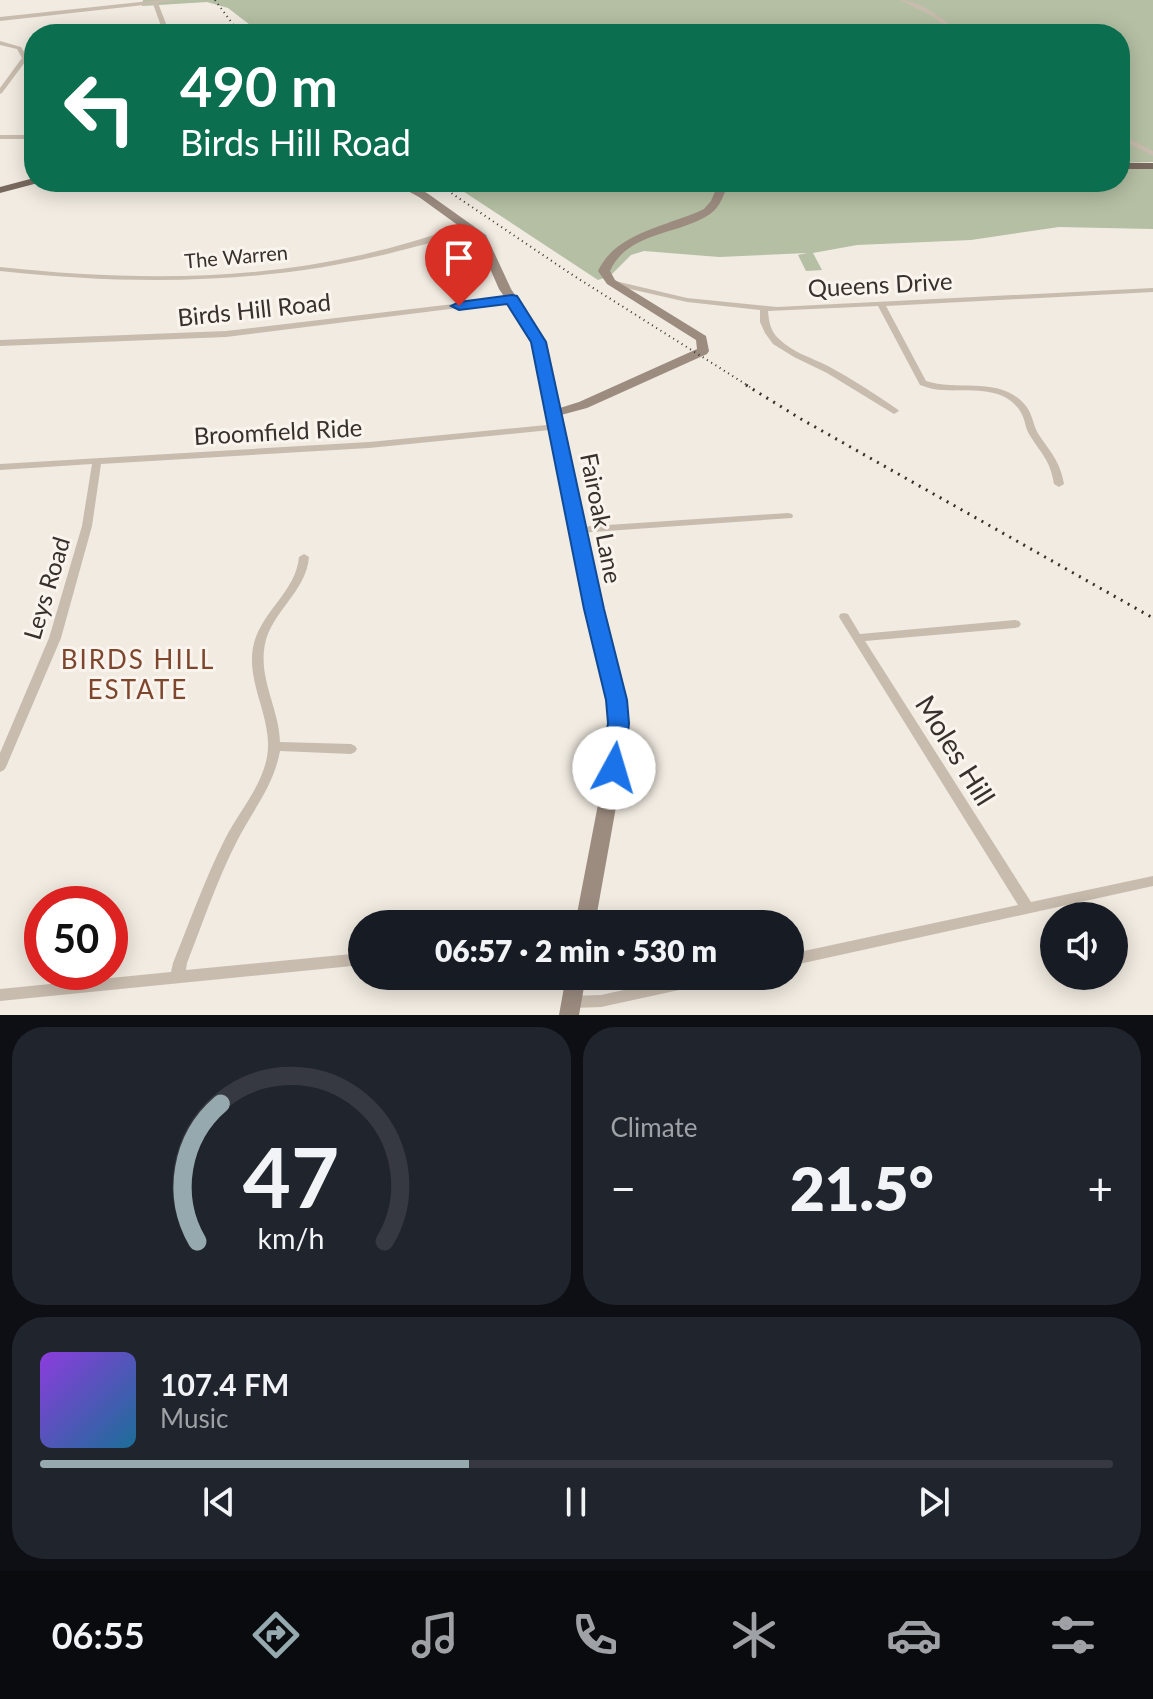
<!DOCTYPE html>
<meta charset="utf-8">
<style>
:root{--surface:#171b24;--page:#20242c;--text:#f1f3f6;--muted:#9ea1a6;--line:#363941;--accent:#95a9ae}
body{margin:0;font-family:Lato,sans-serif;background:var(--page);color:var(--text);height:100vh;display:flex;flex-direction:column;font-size:30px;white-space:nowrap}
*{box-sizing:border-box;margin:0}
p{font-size:26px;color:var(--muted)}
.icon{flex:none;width:44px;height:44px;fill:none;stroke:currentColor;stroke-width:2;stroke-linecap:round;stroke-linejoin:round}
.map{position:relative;height:1015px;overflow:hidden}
.sheet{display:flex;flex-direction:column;gap:12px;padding:12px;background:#0d0f14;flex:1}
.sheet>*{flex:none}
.banner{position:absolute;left:24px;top:24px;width:1106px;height:168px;border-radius:32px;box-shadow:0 4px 20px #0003;background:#0b6e4f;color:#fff;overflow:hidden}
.controls{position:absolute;left:1040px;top:902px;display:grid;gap:16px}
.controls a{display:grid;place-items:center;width:88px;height:88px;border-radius:50%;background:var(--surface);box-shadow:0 4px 20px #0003;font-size:40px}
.speed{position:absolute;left:24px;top:886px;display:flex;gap:16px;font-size:40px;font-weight:700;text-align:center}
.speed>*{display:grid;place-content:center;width:104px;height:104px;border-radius:50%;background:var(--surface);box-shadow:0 4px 20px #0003;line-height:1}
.speed .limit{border:12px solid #d22;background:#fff;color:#111}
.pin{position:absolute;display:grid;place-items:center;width:68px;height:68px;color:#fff;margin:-82px -34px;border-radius:50% 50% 50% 0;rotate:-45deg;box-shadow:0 0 8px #0007}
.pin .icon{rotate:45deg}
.me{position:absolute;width:88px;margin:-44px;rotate:6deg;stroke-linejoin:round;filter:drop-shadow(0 0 6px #0008)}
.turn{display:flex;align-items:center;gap:28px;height:168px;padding:0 24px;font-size:36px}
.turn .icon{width:104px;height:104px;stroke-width:2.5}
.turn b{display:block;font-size:56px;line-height:68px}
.big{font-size:60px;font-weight:800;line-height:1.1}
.sheet .card{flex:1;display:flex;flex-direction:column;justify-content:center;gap:12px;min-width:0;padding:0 28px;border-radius:32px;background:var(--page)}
.sheet .dial{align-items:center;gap:0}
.dial svg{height:208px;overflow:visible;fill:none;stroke:var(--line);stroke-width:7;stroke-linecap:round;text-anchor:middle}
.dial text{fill:var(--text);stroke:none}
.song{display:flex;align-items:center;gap:24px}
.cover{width:96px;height:96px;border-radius:12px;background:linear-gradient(135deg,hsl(270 70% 55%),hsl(200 70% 35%))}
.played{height:8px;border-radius:4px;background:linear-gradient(90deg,var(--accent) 40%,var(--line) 40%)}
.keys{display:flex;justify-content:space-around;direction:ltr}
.heat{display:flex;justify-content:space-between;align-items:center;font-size:44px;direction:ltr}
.sheet .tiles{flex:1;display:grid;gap:12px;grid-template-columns:1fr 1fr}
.card:last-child{grid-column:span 2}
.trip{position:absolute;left:348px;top:910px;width:456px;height:80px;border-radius:40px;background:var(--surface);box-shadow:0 4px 20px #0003;font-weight:800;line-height:80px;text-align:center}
.menu{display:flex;height:128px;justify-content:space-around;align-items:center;background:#090b0e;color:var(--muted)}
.menu .icon{width:56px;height:56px}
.menu .current{color:var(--accent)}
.menu b{font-size:36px;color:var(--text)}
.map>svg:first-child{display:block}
.green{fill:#b4bfa3}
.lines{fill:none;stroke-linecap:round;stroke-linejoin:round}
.minor{fill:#c8bcae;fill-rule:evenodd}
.secondary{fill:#9c8c80;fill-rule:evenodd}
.primary{fill:#78695f;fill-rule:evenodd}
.rail-far1{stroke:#38302c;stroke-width:2;stroke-dasharray:1 4;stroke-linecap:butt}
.rail{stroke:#38302c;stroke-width:3;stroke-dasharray:2 6;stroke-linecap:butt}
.route{fill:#1a73e8;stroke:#114b97;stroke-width:2}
.labels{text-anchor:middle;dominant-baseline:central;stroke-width:6;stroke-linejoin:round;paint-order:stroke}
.far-street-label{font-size:20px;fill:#38302c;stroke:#f9f4ee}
.street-label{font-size:24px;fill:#38302c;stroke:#f9f4ee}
.neighbourhood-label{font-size:26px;letter-spacing:2px;fill:#7e462d;stroke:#f9f4ee}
.near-street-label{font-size:28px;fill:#38302c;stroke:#f9f4ee}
</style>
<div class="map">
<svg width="1153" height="1015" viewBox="0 0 1153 1015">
<rect width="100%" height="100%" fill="#f1ebe1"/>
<path class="green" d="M143,0h1010v162l-33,1v-129h-858l-34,-26 -21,-6 -65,4z
M1120,169h33v60l-94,-2 -88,13 -114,5 -44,8 9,17 -16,1 -8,-16 9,-2 -88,4 -75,-6 -13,4 -21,21 -12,4 -149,-98h671z"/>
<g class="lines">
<path class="minor" d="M159,0h18l-19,3 12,31h-6l-11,-30 -153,17v-4z
M900,0c21,0 46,21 61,34h-7l-20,-17z
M0,41l21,6 7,11 -26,35 -2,1v-6l22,-30 -5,-9 -17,-4z
M1120,134l33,17v5l-33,-17z
M0,135h34v4h-34z
M467,224h3l4,2c-22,13 -61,21 -87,28 -127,31 -258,31 -387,17v-4c120,13 243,15 361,-12 36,-8 71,-19 106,-31z
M608,280h3l76,18 90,9 376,-19v4l-267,14 40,75c33,11 75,-6 100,25 7,9 7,20 13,29 12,18 21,26 25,49l-5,3 -5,-3c-4,-25 -13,-30 -25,-50 -4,-7 -4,-16 -9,-23 -16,-26 -51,-19 -76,-21 -8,0 -16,-2 -24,-5l-42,-79 -110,5c1,10 2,20 11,28 13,13 33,19 49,27 24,13 47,28 69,43l2,2 -5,3 -67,-41 -33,-16 -21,-13 -8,-11 -5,-11v-12l-73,-8 -79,-18z
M512,297h3v4l-289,36 -226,9v-6l226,-9z
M557,424l5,3 -2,2 -191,19 -268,16 -9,62 -31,112 -55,129 -2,3 -4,2v-19l49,-115 33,-112 10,-62 -92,6v-6l369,-22z
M788,513l4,1 1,2 -1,2 -214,15 -5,-3 5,-3z
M304,554l5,3c-3,35 -37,54 -44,87 -7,35 14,64 15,98l71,2 4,2 2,3 -2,3 -4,2 -71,-3c-6,34 -27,59 -43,90 -20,39 -34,81 -50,122l-1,7 176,-17v12l-362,36v-12l171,-17 2,-9c17,-42 32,-84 52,-124 14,-28 36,-51 42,-82 7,-39 -23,-75 -13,-114 9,-33 42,-52 45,-86z
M844,613l4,1 12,20 155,-14 4,1 2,3 -2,3 -4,1 -150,13 166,261 122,-26v10l-363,80v-12l228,-49 -179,-288 1,-3z
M687,976h36l-2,4 -5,2 -115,25 -29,1 -5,-1 -2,-5 2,-5 5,-1 29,-1z"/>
<path class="secondary" d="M391,182h13l23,11 59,42 25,54 28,41 10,27 11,51 19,-6 118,-53 -1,-9 -89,-56 -9,-13c18,-39 71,-45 106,-62l7,-8 8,-19h10c-5,11 -8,25 -19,32 -31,21 -83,18 -100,57l5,9 91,56 3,15 -2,3 -120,54 -26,7 41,194 23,91 1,23 -3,45 -28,156h-20l30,-156 5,-45 -1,-23 -23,-91 -49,-252 -10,-27 -28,-41 -22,-50 -58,-42z
M566,976h20l-7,39h-20z"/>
<path class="primary" d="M1120,163h33v6h-33z
M34,178v4l4,1 -38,10v-6z"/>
<path class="rail-far1" d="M215,0l25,34
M435,182l136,92 179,113"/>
<path class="rail" d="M746,385l55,34 352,199"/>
</g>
<path class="route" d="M512,295l5,1 29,46 58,267 23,91 2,23 -4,45 -3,6 -8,3 -8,-3 -4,-6 6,-45 -2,-23 -22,-91 -53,-267 -24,-38 -48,6 -8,-4 8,-4z"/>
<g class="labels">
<g class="far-street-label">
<text transform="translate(236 256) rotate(-5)">The Warren</text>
</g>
<g class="street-label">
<text transform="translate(880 284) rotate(-3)">Queens Drive</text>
<text transform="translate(254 309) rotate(-6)">Birds Hill Road</text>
<text transform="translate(278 431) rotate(-3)">Broomfield Ride</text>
<text transform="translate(602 518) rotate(79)">Fairoak Lane</text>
<text transform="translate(46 588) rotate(-73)">Leys Road</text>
</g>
<g class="neighbourhood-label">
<text x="138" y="659">BIRDS HILL<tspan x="138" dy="30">ESTATE</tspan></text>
</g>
<g class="near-street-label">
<text transform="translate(956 750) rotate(58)">Moles Hill</text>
</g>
</g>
</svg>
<div class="controls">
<a><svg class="icon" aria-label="sound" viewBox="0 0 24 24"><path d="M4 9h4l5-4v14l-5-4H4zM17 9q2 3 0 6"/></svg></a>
</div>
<div class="speed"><div class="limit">50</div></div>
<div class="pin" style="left:459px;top:306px;background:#d93025"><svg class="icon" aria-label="arrive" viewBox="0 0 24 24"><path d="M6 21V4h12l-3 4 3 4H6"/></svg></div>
<svg class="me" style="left:614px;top:768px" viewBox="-20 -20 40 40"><circle r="19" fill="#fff"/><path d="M0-13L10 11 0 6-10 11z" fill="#1a73e8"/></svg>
<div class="trip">06:57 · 2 min · 530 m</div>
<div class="banner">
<div class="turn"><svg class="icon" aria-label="left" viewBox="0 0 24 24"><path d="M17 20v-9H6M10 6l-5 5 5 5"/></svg><div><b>490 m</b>Birds Hill Road</div></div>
</div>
</div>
<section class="sheet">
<div class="tiles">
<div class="card dial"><svg viewBox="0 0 100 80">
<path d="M14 69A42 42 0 1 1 86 69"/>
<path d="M14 69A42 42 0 0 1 23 16" stroke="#95a9ae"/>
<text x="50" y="56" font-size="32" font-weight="700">47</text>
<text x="50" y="72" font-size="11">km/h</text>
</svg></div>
<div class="card"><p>Climate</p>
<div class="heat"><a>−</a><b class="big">21.5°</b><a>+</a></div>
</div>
<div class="card">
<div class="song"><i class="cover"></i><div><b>107.4 FM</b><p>Music</p></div></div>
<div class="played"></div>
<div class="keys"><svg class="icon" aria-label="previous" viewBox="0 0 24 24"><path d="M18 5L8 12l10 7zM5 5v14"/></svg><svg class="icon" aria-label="pause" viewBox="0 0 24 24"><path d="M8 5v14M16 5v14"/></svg><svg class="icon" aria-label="next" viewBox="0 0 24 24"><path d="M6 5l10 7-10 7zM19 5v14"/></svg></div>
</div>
</div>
</section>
<nav class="menu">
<b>06:55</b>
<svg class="icon current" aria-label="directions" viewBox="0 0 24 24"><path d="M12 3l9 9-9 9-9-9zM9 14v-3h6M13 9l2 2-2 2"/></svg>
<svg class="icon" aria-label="music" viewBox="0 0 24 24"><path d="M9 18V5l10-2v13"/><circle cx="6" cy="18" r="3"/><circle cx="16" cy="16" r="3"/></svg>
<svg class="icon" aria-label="phone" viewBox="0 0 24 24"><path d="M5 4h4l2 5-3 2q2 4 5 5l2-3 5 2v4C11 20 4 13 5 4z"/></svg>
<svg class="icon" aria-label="climate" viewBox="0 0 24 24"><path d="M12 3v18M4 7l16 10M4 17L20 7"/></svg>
<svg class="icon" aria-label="car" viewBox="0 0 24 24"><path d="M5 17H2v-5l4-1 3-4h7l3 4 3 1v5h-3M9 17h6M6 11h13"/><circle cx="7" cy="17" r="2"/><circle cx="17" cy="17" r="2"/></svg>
<svg class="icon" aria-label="filters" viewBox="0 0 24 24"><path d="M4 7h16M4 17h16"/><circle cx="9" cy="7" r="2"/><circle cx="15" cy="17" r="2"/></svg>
</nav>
